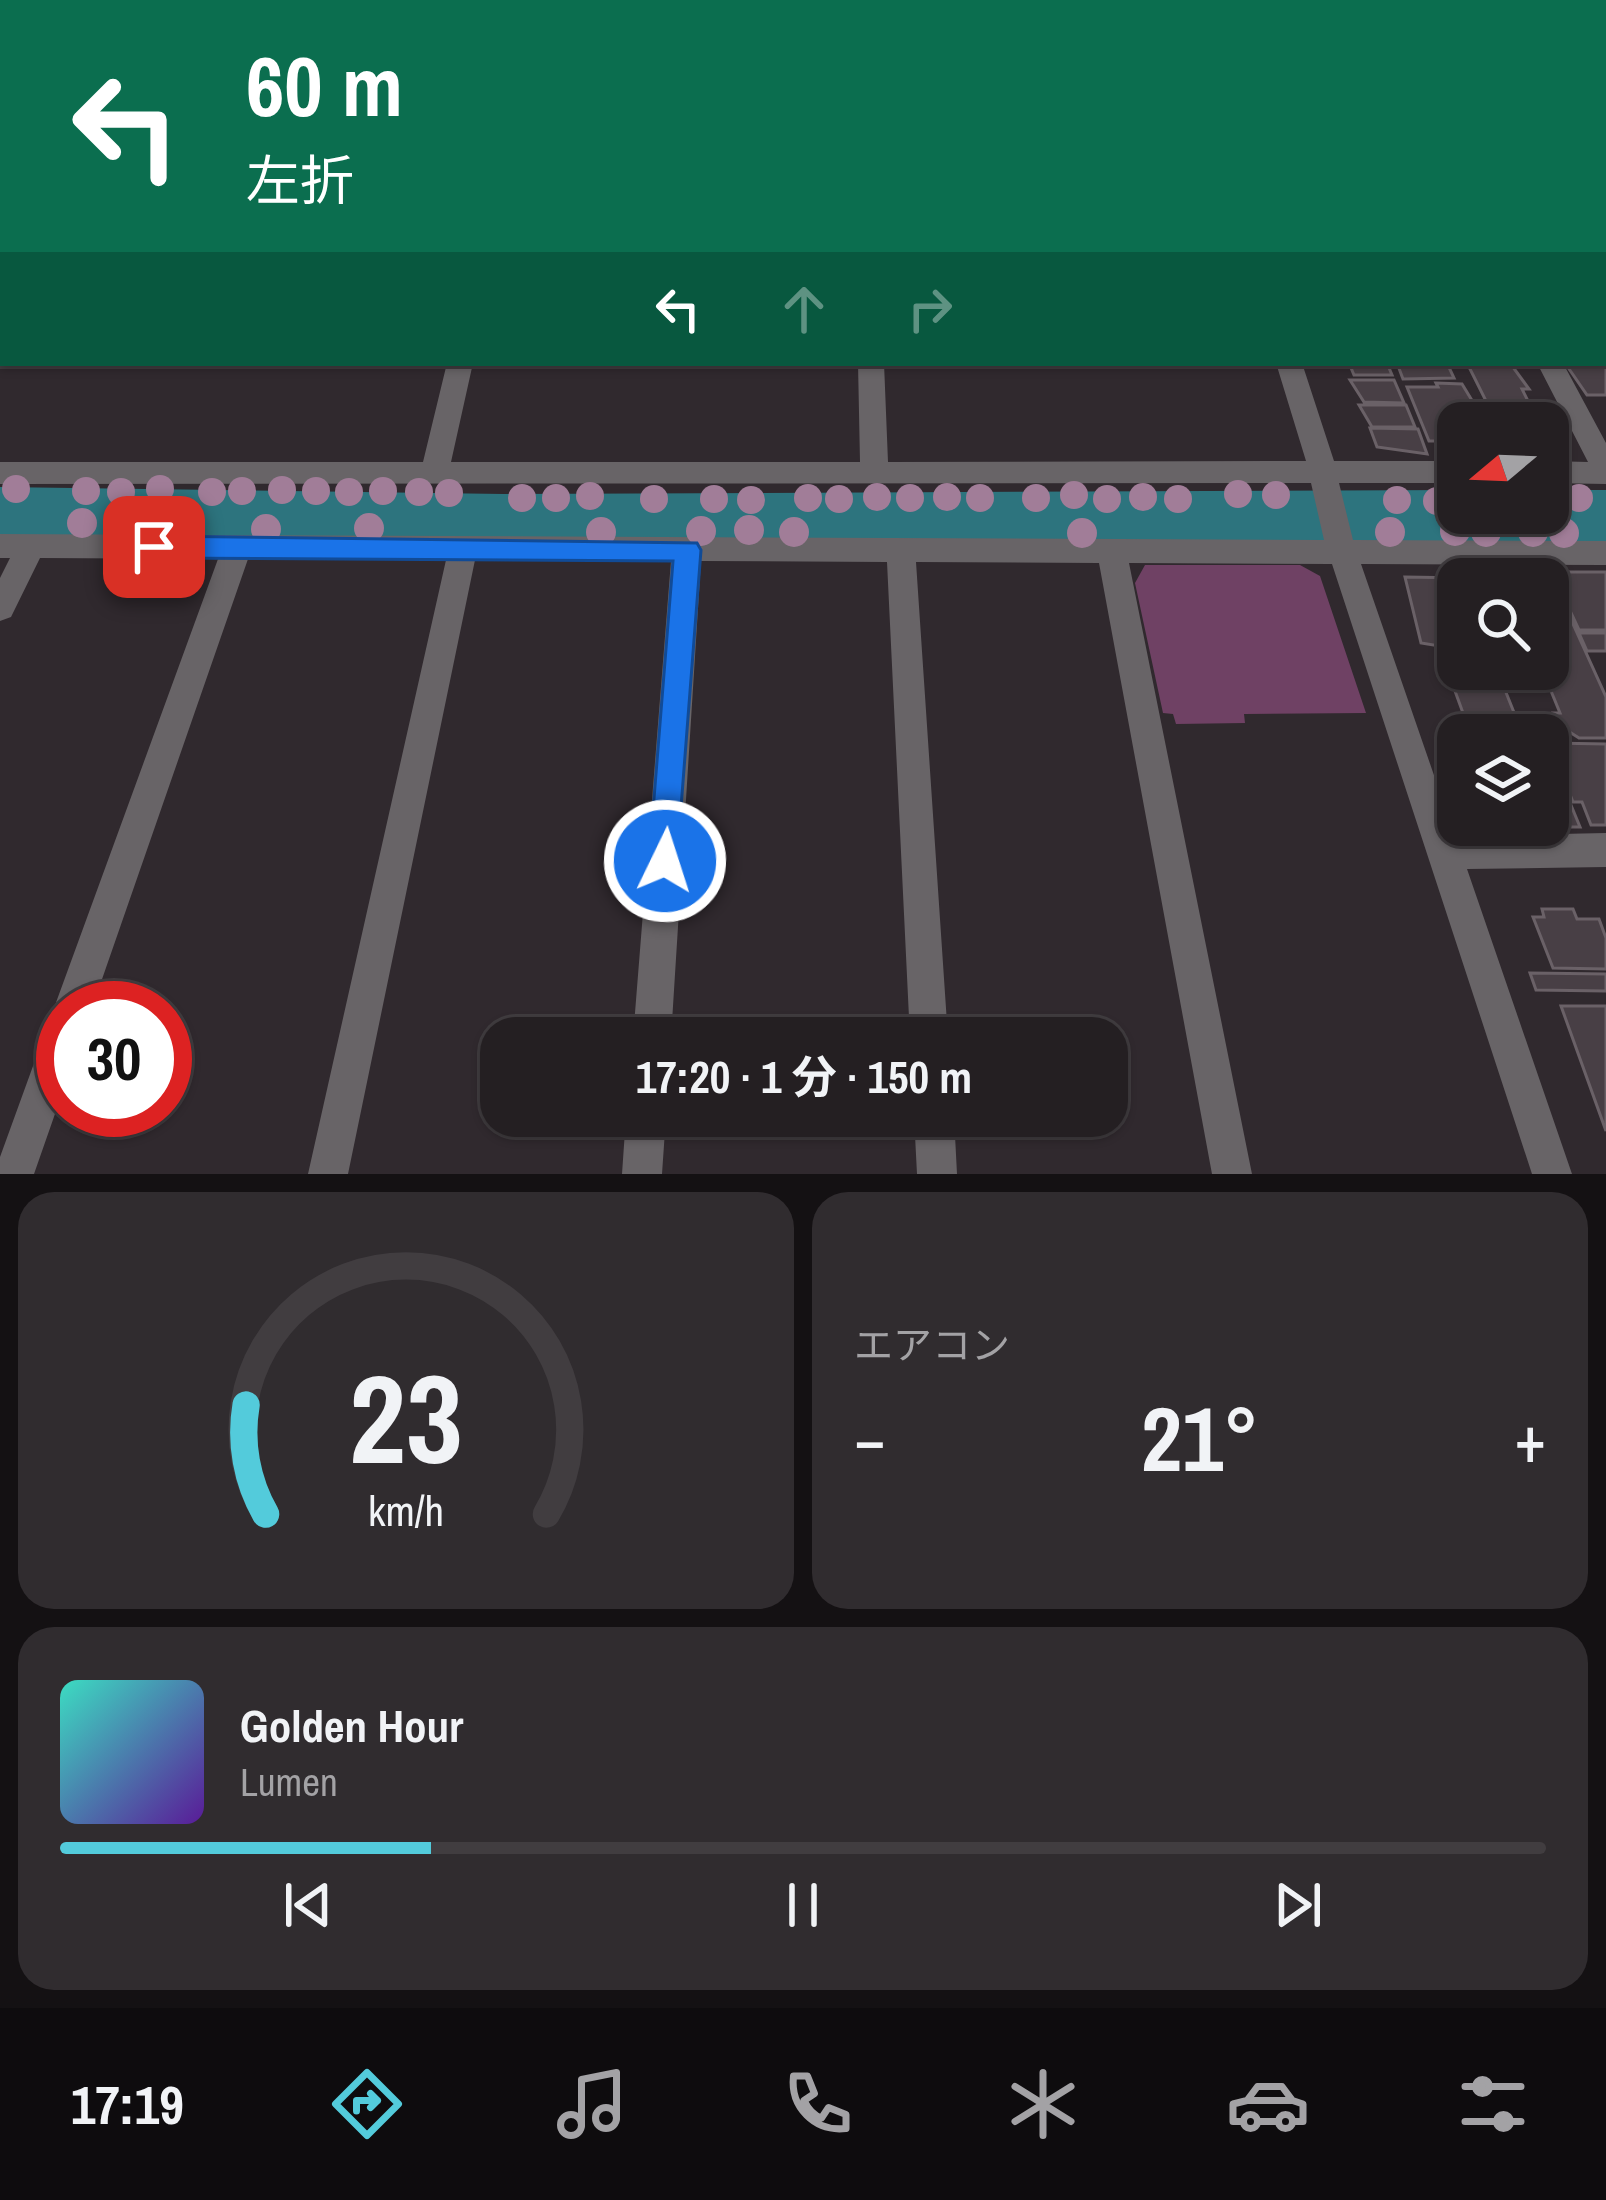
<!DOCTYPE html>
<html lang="ja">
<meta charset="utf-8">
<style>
:root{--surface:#241f22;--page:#302c2f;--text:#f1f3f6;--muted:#a3a2a5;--line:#413d40;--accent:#53cbdb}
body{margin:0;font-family:"Archivo Narrow","Noto Sans JP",sans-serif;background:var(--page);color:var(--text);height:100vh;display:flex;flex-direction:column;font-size:45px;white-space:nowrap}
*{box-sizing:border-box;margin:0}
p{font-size:39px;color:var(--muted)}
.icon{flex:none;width:66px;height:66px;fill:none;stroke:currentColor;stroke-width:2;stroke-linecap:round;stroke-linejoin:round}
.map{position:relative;height:1174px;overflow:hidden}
.side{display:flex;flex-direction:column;gap:18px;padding:18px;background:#141113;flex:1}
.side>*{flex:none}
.banner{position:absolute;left:0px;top:0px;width:1608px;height:366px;box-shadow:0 3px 9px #0004,0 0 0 3px var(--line);background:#0b6e4f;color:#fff;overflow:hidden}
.needle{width:78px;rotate:251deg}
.controls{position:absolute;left:1437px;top:402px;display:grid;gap:24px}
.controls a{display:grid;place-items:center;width:132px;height:132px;border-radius:24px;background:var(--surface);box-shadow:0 3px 9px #0004,0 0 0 3px var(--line);font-size:60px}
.speed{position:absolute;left:36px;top:981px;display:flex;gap:24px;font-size:60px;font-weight:700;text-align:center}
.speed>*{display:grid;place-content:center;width:156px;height:156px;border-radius:50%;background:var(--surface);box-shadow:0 3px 9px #0004,0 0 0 3px var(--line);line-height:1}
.speed .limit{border:18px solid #d22;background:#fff;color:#111}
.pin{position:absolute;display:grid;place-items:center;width:102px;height:102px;color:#fff;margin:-51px;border-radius:24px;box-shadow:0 6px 18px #0006}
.me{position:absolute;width:132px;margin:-66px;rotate:4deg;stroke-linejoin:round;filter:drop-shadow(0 0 9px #0008)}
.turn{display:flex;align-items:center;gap:42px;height:252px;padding:0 48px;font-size:54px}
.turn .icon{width:156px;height:156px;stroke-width:2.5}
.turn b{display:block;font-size:84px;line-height:102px}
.lanes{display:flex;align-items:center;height:114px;padding:0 48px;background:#0003;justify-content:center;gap:60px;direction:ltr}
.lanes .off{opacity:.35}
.big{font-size:90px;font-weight:700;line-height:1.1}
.side .card{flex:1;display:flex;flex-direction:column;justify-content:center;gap:18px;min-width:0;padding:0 42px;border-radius:36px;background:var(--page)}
.side .dial{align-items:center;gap:0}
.dial svg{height:312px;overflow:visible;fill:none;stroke:var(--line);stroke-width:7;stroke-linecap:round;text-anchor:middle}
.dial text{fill:var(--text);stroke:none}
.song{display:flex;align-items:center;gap:36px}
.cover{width:144px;height:144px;border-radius:18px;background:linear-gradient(135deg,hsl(170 70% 55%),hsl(270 70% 35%))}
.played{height:12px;border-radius:6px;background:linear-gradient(90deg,var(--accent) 25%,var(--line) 25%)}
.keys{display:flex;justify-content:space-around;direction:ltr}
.heat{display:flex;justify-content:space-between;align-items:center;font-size:66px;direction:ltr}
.side .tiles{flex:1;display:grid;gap:18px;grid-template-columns:1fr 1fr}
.card:last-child{grid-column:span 2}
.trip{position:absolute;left:480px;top:1017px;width:648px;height:120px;border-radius:36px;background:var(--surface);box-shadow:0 3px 9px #0004,0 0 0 3px var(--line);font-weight:700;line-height:120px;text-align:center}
.menu{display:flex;height:192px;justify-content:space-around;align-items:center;background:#0e0c0e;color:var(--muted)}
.menu .icon{width:84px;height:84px}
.menu .on{color:var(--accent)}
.menu b{font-size:54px;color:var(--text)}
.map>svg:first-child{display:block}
.green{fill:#6f4164}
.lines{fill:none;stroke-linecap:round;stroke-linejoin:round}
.river{fill:#2d747e;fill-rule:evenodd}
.building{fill:#483f45;stroke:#6a6167;stroke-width:3}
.minor{fill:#686467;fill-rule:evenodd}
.tree{fill:#a17d98}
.route{fill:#1a73e8;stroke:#114b97;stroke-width:3}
</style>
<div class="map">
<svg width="1606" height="1174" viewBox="0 0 1606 1174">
<rect width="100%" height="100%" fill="#30292e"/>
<path class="green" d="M1145,565h155l20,11 46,137 -122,1 1,9 -69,1 -3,-10 -10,-1 -28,-130z"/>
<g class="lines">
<path class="river" d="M0,487l504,7 954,-4v23h90v-23h58v52l-1102,4 -504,-7z"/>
</g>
<path class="building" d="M1606,354v41h-19l-22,-32h40z
M1349,363h38l5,12h-38z
M1397,363h50l7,15 -51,1z
M1467,363h43l19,26h-7l6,12h-42z
M1350,380h44l10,23 -40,-1z
M1436,383l26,1 17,28h-17l4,11h-8v18h-29l-22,-54h31z
M1359,405h47l9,22h-43z
M1493,410h55l8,18h6l6,26h-20v-31h-49z
M1370,428l48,1 9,25 -50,-7z
M1492,571h57l57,126v41h-27l-22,-14 -4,-11h7l-18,-44h6v-90h-52z
M1552,572h54v58h-27z
M1405,577l62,1 -9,1v70l-37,-6z
M1579,633h27v18h-19z
M1451,680h50l22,55h-52z
M1550,743l56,1v81h-15l-9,-23h-9z
M1551,792l15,1 14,34h-15z
M1542,909h31l4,10h22l7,19v31l-53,-1 -20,-51h11z
M1530,973l76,1v17l-70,-1z
M1561,1006h45v125z"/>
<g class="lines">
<path class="minor" d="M111,0h20l-22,3z
M267,0h20l-21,3z
M402,0h20l-21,3z
M541,0h20l-21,3z
M693,0h20v3h-20z
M846,0h20v3h-20z
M988,0h20l1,3h-20z
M1155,0h20l1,3h-20z
M1358,0h20l2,3h-20z
M1467,0h20l2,3h-20z
M1577,0h21l2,3h-21z
M0,6h3v12h-3z
M1605,18h1v13h-1z
M3,175v18l-3,1v-18z
M1605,193h1v15h-1z
M0,301h3v18h-3z
M447,363h26l-22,99h409l-2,-99h26l4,99 418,-1 -30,-98h26l32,98h124v22h-119l14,57 253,1v24l-245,-1 94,272 151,-3v34l-139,2 105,305h-40l-200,-610 -203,-1 123,611h-40l-113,-611 -183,-1 32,476h-38l-23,-476 -186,-1 -30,477h-38l38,-477 -196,-1 -127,614h-40l138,-614 -198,-1 -156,449h-29v83l-29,83h-34v-17l49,-135 10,-3 -5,-11 164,-449 -178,-1 -29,59 -11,4v-43l10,-20h-10v-24l1324,6 -13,-57 -1311,1v-22h423z
M1537,363h26l43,80v41l-58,-1v-22l40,1z
M626,1116h40l-4,58h-40z
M914,1116h40l3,58h-40z"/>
</g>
<g class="tree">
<circle cx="16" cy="489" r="14"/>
<circle cx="160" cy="489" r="14"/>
<circle cx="282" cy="490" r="14"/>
<circle cx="86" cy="491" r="14"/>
<circle cx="242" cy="491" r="14"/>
<circle cx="316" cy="491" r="14"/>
<circle cx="383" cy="491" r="14"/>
<circle cx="121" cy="492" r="14"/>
<circle cx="212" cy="492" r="14"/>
<circle cx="349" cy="492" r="14"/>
<circle cx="419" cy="492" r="14"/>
<circle cx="449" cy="493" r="14"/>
<circle cx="1238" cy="494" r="14"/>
<circle cx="1074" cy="495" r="14"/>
<circle cx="1276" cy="495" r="14"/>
<circle cx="590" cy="496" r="14"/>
<circle cx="877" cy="497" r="14"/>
<circle cx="947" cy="497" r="14"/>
<circle cx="1143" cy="497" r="14"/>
<circle cx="522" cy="498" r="14"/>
<circle cx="556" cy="498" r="14"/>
<circle cx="808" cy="498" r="14"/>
<circle cx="910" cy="498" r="14"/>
<circle cx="980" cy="498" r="14"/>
<circle cx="1036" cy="498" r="14"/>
<circle cx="1579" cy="498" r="14"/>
<circle cx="654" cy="499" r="14"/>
<circle cx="714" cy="499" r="14"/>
<circle cx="839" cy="499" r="14"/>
<circle cx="1107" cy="499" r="14"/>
<circle cx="1178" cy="499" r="14"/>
<circle cx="751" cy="500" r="14"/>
<circle cx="1397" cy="500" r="14"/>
<circle cx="1437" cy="501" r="14"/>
<circle cx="82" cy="523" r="15"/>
<circle cx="369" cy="528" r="15"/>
<circle cx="266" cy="529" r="15"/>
<circle cx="749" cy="530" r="15"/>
<circle cx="701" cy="531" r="15"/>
<circle cx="1455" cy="531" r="15"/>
<circle cx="601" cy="532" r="15"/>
<circle cx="794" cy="532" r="15"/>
<circle cx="1390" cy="532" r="15"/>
<circle cx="1486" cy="532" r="15"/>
<circle cx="1533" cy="532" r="15"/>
<circle cx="1082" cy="533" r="15"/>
<circle cx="1564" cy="533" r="15"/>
</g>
<path class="route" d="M154,536l543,7 4,7 -25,322 -11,4 -11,-4 -5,-11 24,-300 -519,-3 -13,-11z"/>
</svg>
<div class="controls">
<a><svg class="needle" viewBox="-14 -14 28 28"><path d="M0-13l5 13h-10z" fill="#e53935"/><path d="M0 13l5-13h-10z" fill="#a3a2a5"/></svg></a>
<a><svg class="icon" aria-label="search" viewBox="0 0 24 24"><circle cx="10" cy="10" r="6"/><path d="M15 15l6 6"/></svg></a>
<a><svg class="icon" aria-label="layers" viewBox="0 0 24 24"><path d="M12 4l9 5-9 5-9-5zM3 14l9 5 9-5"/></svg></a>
</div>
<div class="speed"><div class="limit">30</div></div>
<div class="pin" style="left:154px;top:547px;background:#d93025"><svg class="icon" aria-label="arrive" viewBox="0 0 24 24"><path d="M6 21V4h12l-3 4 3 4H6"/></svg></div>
<svg class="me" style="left:665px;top:861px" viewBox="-20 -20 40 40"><circle r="17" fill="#1a73e8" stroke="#fff" stroke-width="3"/><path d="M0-11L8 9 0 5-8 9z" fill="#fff"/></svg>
<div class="trip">17:20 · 1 分 · 150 m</div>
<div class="banner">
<div class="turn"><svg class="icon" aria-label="left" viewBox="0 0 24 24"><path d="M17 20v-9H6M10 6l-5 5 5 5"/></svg><div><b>60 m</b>左折</div></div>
<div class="lanes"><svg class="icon" aria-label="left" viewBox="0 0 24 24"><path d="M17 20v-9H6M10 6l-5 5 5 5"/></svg><svg class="icon off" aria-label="ahead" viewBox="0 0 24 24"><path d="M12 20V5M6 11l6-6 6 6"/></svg><svg class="icon off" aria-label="right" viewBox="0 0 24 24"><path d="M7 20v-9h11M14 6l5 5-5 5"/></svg></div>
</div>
</div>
<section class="side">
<div class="tiles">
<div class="card dial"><svg viewBox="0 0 100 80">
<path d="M14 69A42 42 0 1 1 86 69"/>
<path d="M14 69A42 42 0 0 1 9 41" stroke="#53cbdb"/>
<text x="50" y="56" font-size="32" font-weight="700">23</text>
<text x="50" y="72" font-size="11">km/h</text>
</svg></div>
<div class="card"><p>エアコン</p>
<div class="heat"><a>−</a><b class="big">21°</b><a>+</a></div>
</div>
<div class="card">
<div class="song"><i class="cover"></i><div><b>Golden Hour</b><p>Lumen</p></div></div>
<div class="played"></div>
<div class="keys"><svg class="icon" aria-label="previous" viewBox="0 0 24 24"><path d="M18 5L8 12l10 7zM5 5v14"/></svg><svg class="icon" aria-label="pause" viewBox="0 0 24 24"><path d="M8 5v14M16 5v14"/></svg><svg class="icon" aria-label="next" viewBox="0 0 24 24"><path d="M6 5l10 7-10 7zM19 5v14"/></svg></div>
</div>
</div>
</section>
<nav class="menu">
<b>17:19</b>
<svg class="icon on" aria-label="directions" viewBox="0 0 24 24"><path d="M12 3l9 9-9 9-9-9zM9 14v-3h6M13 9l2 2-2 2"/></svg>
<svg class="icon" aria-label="music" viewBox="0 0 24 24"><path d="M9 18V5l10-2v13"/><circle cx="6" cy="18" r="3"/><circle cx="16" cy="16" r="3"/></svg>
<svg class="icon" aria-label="phone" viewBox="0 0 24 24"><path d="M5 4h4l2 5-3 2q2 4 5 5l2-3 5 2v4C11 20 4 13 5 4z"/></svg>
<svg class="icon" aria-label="climate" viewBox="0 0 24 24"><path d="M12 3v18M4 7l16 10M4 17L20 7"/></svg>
<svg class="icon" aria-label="car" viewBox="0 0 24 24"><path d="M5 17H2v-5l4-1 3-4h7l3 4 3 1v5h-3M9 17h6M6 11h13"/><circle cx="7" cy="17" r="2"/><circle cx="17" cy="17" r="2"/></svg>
<svg class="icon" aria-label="filters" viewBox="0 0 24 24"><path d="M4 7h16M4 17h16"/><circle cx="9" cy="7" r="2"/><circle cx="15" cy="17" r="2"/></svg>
</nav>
